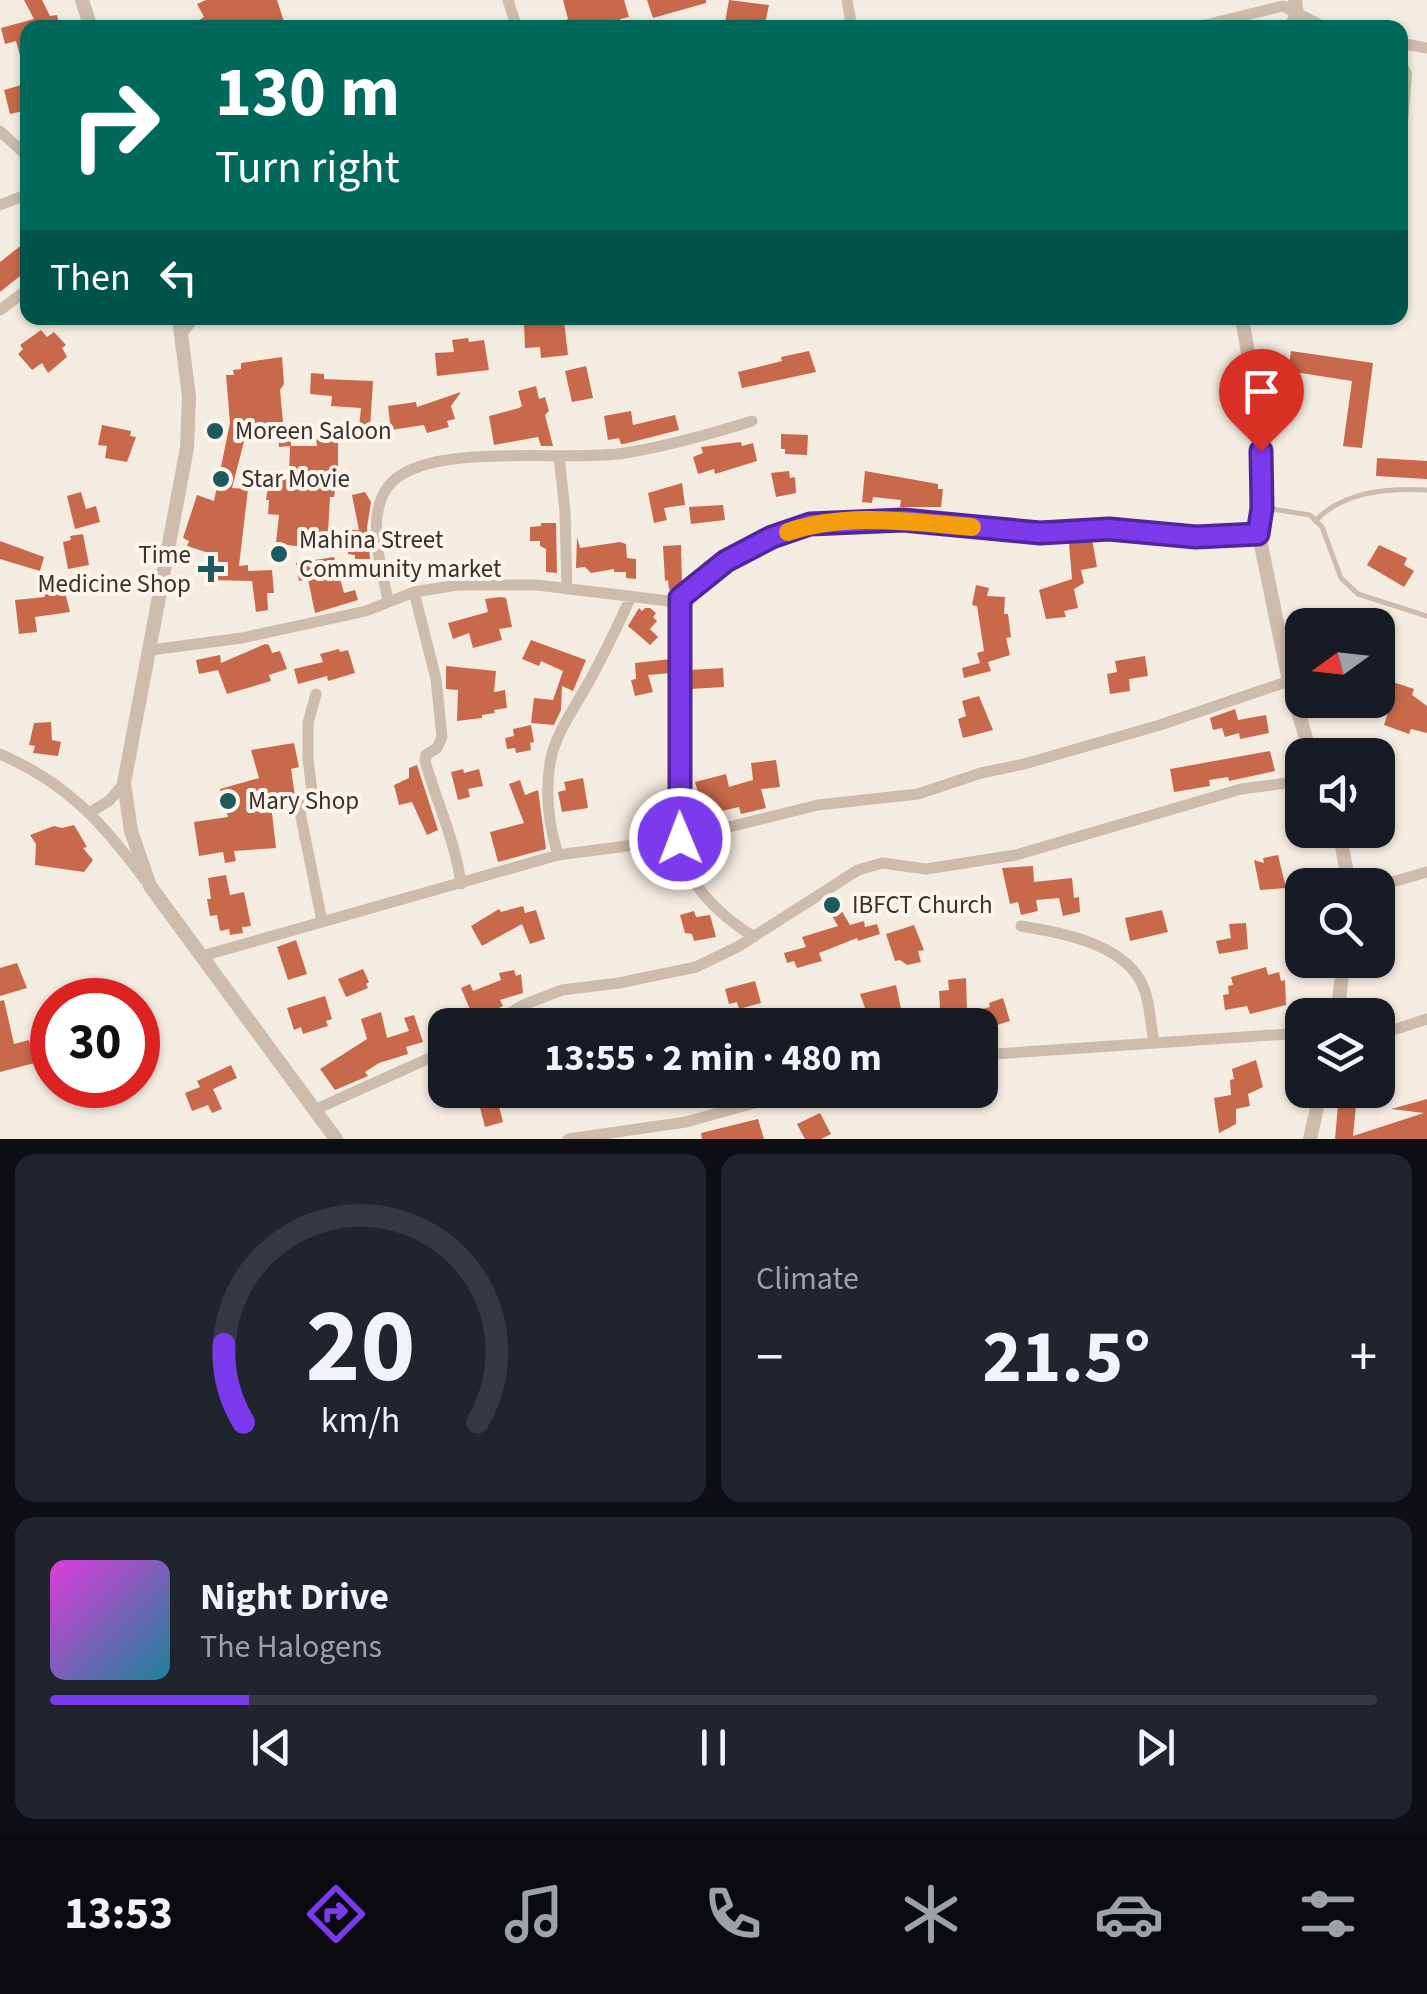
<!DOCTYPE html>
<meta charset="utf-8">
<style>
:root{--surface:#171b24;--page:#20242c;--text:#f1f3f6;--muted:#9ea1a6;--line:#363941;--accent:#7c3aed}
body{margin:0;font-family:"Source Sans 3",sans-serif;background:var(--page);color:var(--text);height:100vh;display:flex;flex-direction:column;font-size:38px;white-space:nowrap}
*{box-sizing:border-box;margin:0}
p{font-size:32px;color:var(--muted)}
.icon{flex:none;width:55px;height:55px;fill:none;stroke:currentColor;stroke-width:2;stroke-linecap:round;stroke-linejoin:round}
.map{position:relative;height:1139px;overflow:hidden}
.drawer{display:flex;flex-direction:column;gap:15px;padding:15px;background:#0d0f14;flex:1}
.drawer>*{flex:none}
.top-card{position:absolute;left:20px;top:20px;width:1388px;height:305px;border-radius:20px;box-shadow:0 2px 8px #0004;background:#00695c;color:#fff;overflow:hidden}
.needle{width:65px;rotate:255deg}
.controls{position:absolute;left:1285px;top:608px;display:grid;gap:20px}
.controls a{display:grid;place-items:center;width:110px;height:110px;border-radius:20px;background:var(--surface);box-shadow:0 2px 8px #0004;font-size:50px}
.speed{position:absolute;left:30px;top:978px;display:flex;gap:20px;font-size:50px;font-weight:700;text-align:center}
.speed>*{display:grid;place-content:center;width:130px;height:130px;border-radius:50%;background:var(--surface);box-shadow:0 2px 8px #0004;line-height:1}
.speed .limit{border:15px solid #d22;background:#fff;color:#111}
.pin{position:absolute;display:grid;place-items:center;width:85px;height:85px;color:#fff;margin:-102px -42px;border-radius:50% 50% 50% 0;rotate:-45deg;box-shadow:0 0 10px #0007}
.pin .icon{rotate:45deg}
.me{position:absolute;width:110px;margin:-55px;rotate:359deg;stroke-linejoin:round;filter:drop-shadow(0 0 8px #0008)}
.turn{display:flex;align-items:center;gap:35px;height:210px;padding:0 30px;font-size:45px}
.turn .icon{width:130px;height:130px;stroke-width:2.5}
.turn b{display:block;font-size:70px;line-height:85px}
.then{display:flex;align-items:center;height:95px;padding:0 30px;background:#0003;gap:20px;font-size:38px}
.big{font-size:75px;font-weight:700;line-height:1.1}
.drawer .tile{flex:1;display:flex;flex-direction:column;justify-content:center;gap:15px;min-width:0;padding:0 35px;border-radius:20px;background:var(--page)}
.drawer .dial{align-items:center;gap:0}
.dial svg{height:260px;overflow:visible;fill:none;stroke:var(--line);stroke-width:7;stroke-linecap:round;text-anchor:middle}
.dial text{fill:var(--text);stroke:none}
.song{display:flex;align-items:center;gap:30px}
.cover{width:120px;height:120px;border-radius:15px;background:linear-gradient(135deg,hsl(300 70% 55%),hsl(190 70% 35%))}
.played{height:10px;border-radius:5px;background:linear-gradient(90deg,var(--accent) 15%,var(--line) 15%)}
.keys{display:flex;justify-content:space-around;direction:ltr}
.heat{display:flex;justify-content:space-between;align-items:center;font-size:55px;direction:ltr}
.drawer .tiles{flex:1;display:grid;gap:15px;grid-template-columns:1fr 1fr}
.tile:last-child{grid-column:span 2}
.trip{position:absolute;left:428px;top:1008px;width:570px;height:100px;border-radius:20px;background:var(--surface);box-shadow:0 2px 8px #0004;font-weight:700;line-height:100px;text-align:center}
.dock{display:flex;height:160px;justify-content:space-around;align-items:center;background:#090b0e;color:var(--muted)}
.dock .icon{width:70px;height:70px}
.dock .on{color:var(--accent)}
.dock b{font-size:45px;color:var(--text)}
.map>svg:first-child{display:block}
.green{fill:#b8c4a0}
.building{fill:#c8694b}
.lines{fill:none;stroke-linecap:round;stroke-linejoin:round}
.service{stroke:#cdbbac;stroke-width:5}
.minor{stroke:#cdbbac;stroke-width:11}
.tertiary{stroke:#cdbbac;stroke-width:14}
.route-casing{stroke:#51269a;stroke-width:25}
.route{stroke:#7c3aed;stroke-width:18}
.slow{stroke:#f59e0b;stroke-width:18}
.poi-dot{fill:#1f5a5e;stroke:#fbf5ee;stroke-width:4}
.labels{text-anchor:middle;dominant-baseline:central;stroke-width:8;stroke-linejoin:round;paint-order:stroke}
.poi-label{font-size:25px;fill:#3b302b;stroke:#fbf5ee;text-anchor:start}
</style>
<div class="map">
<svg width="1427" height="1139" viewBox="0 0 1427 1139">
<rect width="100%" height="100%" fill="#f4ebe1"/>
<path class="green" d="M1400,51l12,21 -12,151z"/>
<path class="building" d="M24,0h18l8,16 7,-1 3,13h-37l5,18v19l-5,1 -7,-25 -11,3 -4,-16 33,-9z
M206,0h71l9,28h-100l18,-11 -7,-13z
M563,0h61l5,17 -9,2 3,9h-74l19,-9z
M647,0h59v3l-53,15z
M729,0l40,5 -5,23h-40z
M28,83v27l-18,4 -6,-24z
M28,240v40l-5,1 -3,-5 -20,16v-30z
M564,321l4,34 -27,3 -1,-11 -15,1 -1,-25z
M41,330l6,7 7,-5 12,13 -4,3 5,9 -19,16 -6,-10 -10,7 -14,-16 5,-5 -3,-4z
M468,338l1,4 15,-2 5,30 -52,6 -2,-23 19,-1 -2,-12z
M809,351l7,21 -74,16 -4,-16 44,-11 -1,-4z
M1291,351l82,12 -11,85 -19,-2 9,-65 -64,-10z
M282,357l2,27 -4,6 3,32 -35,4 -16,62 16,1 -9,77 9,-1v6l24,-1 2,23h-7l1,17 -12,2 -4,-31 -44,-1 4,-26 -25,-8 2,-5 -6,-3 14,-43 17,6 16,-78 -4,-48h8l-1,-5 8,-1v-6z
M586,366l7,32 -21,4 -7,-31z
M311,373l13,1v5l49,2 -3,47 -11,-1 2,-19 -30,-2 1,-10 -22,-2z
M536,386l3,13 6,-2 4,14 -4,4 8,31h-12l-3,-9 -44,8 -5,-29 30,-8 3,-2 -4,-15z
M461,392l-10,14 4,13 -8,2 2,6 -22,6 -3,-8 -33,5 -3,-24 28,-4 1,5z
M631,411l2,14 42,-10 4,15 -55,14h-3l-2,-6 -11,2 -4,-24z
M102,425l29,6 -1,5 6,1 -9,25 -22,-4 2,-12 -9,-1z
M291,432v14h26l-1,-10h22v32l-4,29h-4l-3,54 -51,-8 3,-28 -11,-1 1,-14h-3l2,-12 6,1 -1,-9 16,-2 1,-32 -11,1 -1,-14z
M781,434l27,1 -1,20 -22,-1v-5h-4z
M741,442l1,4 11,-3 4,18 -42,13 -1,-5 -16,5 -5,-17 10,-4 -2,-6z
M1377,458l50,3v18l-51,-3z
M789,471l1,7 5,-1 1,16 -20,4 -5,-24z
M865,471l73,13v5h5l-2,18h-41l1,-7 -28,-3 -1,6 -10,-1z
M682,483l3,22 -21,3 3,12 -13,3 -6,-30z
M81,492l5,17 10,-3 4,16 -25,7 -8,-33z
M365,492l6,10 -4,26 3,31h-15v-4l-7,-1v-24h11l-7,-35z
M723,505l2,15 -34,4 -2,-17z
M541,523h15l1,50 -11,-1v-23l-6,-3v-5h-10v-14l11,-1z
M83,534l6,31 -21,4 -5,-27 8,-2 -1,-4z
M577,537l3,11 40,-6 6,2 1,14 9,1v20l-10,-1v-6h-12v-3l-23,4 -6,-6 -9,1z
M1092,539l5,28 -16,3 3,13 -10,6 4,19 -14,3 2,6 -20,2 -7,-29 33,-11 -3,-35 2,-3z
M0,541l44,16 -4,14 -40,-12z
M681,545l1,40 -13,5 -1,-10 -3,1 -2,-35z
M1379,545l28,13 -3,7 10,6 -10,16 -37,-22z
M334,557l10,36 11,-3 3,10 -43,13 -7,-34 -9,2 -3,-18z
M63,585l7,27 -35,5 2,15 -18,2 -4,-34 30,-3 -2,-10z
M976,585l13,3 -2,8 18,1 -1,17h4l3,23 -5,1 4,17 -22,7 3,9 -27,7 -2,-10 18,-5 -3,-10 7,-2 -7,-45 -5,-1z
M500,597l6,1 6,29 -13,2 3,11 -29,8 -4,-15 -16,6 -5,-16 40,-11 -3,-13z
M639,608l3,3 3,-3h5l6,5 -3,4 4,4 -7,8 8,8 -8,8 -22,-19z
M531,640l55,20 -13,31 -11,-5 -1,24 -7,15 -23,-2 3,-25 19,2 10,-29 -22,-10 -2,5 -17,-7z
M265,644l4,1 3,8 8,-2 7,18 -18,6 2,6 -44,13 -9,-24 -19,4 -3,-14 24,-5 1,8z
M339,649l1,3 8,-2 7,23 -27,8 -1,-5 -29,8 -4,-15 29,-7 -3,-8z
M1145,656l3,20 -19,3 1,12 -20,3 -3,-20 10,-2 -2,-11z
M671,659v14l-23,2 5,17 -18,4 -4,-16 5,-1 -1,-16z
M446,666l50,5 -2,21 11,-2 2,18 -13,2 1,3 -13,2v3l-25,3 1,-31 -12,-1z
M723,668l1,19 -34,2v-19z
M1393,682l21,7 -2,6 15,11v27l-16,-4 -2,5 -25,-9 9,-28 -5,-1z
M979,696l14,34 -30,8 -5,-19 8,-3 -4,-15z
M1235,709l3,11 28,-5 3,18 -29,6 -1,-6 -14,4 -3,-9 -9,2 -3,-12z
M51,722l1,18 9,2 -3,14 -25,-3 2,-7 -6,-1 5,-22z
M531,725l3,17 -4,1 1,7 -15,3 -1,-5 -8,1 -2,-11 9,-2 -1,-7z
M294,743l5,24 -8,2 4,27 -2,5 -22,4 5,43 -42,3 2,10 -11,2 -2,-11 -24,4 -5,-34 34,-5 -8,-28 39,-11 -8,-28z
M1270,751l5,20 -46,10 -1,-4 -19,3 1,6 -36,6 -4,-23z
M776,760l4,27 -19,2 5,19 -25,6 -2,-7 -34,8 -10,-33 31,-8 3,13 3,-1 21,-6 -2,-17z
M417,765l21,65 -11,5 -15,-33 -13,3 -5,-20 15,-7v-10z
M463,769l1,4 15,-4 4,17 -15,3 2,8 -12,3 -7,-28z
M583,778l5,30 -26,4 -4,-20 8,-2 -2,-8z
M520,780l5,15 13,-5 8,59 -48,13 -8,-30 34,-9 -15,-39z
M74,825l13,22 -4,1 10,12 -9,12 -49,-7 1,-21 -6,-9 24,-9 8,2z
M1278,855l8,33 -26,2 -6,-30 10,3 -1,-5z
M1033,866l1,16 38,-4 2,20 5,-1 1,15 -17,4 -4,-18 -23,2 2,11 -17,4 -3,-13 -8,2 -8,-36z
M226,875l4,20 14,-3 7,34 -9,1 1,6 -13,2 -1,-6 -9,2 -3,-16 -7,1 -3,-17h4l-3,-21z
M836,901l14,24 14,-4 1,6 12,-3 3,10 -22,7 -1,-3 -38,15 3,8 -25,7 -3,-7 -7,2 -3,-10 22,-6 -4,-10 36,-11 -12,-20z
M523,906l2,7 11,-3 9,29 -15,5 -8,-20 -40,22 -11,-20 28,-17 2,3z
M1162,910l6,22 -38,9 -5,-23z
M694,911l2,6 14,-2 6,22 -22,4 -2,-7 -7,-1 -5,-18z
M1246,923l2,26 -29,5 -3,-13 15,-3 -2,-14z
M914,925l10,25 -6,1 3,11 -14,3 -7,-5 -5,1 -9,-27z
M296,940l11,34 -19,6 -11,-33z
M17,963l10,25 -27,8v-28z
M1266,967l2,8 11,-3 2,9 4,-1 1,25 -36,9 -3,-8 -22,4 -2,-15 6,-1 -1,-8 5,-1 -2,-8z
M363,969l6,13 -3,2 2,4 -22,9 -8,-18z
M514,970l2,6 5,-2 2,19 -23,7 3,6 -29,13 -13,-31 9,-4 3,7 28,-11 -2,-7z
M966,978l1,32h-4l1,6 -13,3 2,6h-12l-2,-7 -24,7h-44l-11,-31 36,-9 7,33 37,-10 -1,-17 10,-1 -1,-10z
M755,981l6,22 -22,6 -2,-7 -8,2 -4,-15z
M325,996l7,23 -6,2 2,5 -25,8 -2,-7 -7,3 -7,-22z
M1003,998l7,23 -23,7 -5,-19 8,-2 -1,-4z
M4,1000l10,44 15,-4 6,23 -35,9v-71z
M381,1012l6,26 22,-7 -5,-13 10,-3 9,27 -17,5 2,7 -29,9 -14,9 3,4 -33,14 -15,-21 47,-30 -6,-20z
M1256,1060l7,27 -15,7 2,12 -14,3v15l-17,9 -5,-35 17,-3 -1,-15 4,-1 -2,-10z
M231,1065l6,13 -24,11 9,20 -10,4 -4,-8 -16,6 -7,-18 15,-6 -3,-6z
M1339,1094l18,2 -4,40 71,-23 -33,-4 36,-10v40h-92z
M496,1095l7,27 -18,5 -7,-27z
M820,1113l11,21 -10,5h-16l-8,-15z
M758,1119l6,20h-62l-1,-6z"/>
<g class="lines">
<path class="service" d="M1266,508l44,7 12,12 19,51 17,16 69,22
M1315,521c29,-30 73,-33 112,-31"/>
<path class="minor" d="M508,0l9,28
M847,0l5,28
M1193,28l90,-22 43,22
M1400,43l27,5
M0,131l28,26
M0,205l28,-11
M0,310l28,-21
M183,332l11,-14
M559,456l6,55 2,78
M414,592l22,87 6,58 -5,11 -11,7 -1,6c12,42 30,79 36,123
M388,600c-7,-34 -22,-81 -1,-112 33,-49 182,-25 238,-35 43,-7 86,-19 127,-32
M151,650l91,-12 124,-27 48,-19 44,-7h79l132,16 12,-3 45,-37 46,-24 38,-13 93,-4 138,13 68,-4 87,8 63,-2
M316,694l-8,29v36l4,32 -10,11 -2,10 22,109
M0,754c67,29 103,69 145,126
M91,812l19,-12 14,-17
M680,839l1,-241
M668,840c27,45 40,68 86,97
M558,855c-9,-29 -13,-61 -8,-92 4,-26 23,-53 36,-76 17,-29 31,-60 45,-90
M1378,886l49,-14
M1021,926c38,6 98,17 119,54 10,17 10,43 14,62
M202,956l356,-101 122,-16 138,-34 100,-11 63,-21 43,-9 136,-39 129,-44
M490,1025l33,-20 39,-15 57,-7 77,-16 43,-21 119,-76 24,-7 44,6 90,-14 225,-66 61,-8
M1378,1030l18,-1 31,-10
M980,1055l322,-22
M314,1110l131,-59
M568,1139l118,-17 115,-32"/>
<path class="tertiary" d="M82,0l9,28
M1290,28l7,-13 -2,-15
M179,318l10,79 -2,51 -63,335 7,48 19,55 186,253
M1242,318l18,104 3,86 -4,27 30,146 22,74
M1339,830l10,55
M1337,1015l7,-55
M1310,1139l11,-49"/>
</g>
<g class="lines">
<g class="route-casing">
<path id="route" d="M680,839v-241l46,-37 46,-24 38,-13 93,-4 137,13 69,-4 87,8 62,-3 4,-26 -1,-57"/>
</g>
<use href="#route" class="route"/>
<path class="slow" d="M788,532c59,-20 123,-10 184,-5"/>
</g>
<g class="poi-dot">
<circle cx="215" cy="431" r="10"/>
<circle cx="221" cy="479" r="10"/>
<circle cx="279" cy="554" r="10"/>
<path d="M206 554h10v10h10v10h-10v10h-10v-10h-10v-10h10z"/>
<circle cx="228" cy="801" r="10"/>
<circle cx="832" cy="905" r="10"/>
</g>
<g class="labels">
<g class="poi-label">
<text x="235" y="431">Moreen Saloon</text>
<text x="241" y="479">Star Movie</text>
<text x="299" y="540">Mahina Street<tspan x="299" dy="29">Community market</tspan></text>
<text x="191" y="555" text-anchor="end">Time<tspan x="191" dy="29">Medicine Shop</tspan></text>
<text x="248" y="801">Mary Shop</text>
<text x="852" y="905">IBFCT Church</text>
</g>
</g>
</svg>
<div class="controls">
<a><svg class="needle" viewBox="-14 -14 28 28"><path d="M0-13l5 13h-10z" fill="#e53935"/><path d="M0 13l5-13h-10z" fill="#9ea1a6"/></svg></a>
<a><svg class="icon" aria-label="sound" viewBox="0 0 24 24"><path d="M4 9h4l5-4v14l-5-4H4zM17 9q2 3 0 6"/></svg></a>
<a><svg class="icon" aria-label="search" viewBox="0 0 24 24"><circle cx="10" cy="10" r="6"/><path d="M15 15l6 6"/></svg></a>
<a><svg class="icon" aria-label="layers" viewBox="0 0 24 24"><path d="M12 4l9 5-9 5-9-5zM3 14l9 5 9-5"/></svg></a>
</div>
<div class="speed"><div class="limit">30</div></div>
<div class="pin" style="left:1261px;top:451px;background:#d93025"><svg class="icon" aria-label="arrive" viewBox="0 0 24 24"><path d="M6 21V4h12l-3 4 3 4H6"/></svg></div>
<svg class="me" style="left:680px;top:839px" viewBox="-20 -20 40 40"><circle r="17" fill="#7c3aed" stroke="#fff" stroke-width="3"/><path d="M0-11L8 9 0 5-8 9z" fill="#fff"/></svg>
<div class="trip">13:55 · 2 min · 480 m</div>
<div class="top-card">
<div class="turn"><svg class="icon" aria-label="right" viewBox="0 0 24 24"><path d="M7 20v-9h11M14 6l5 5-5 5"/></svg><div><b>130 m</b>Turn right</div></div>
<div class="then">Then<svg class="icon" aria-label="left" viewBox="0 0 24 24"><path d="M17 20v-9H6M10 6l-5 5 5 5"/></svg></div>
</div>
</div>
<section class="drawer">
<div class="tiles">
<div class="tile dial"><svg viewBox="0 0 100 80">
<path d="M14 69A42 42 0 1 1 86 69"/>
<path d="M14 69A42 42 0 0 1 8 45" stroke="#7c3aed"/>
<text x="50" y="56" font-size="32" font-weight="700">20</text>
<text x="50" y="72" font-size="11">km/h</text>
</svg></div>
<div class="tile"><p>Climate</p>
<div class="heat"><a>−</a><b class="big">21.5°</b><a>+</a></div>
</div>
<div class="tile">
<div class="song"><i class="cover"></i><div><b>Night Drive</b><p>The Halogens</p></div></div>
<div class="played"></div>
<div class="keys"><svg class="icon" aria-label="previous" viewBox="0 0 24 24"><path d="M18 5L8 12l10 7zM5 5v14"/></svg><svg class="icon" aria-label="pause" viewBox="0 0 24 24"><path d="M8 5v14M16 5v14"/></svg><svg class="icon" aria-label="next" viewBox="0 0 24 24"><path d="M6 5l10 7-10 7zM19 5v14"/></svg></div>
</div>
</div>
</section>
<nav class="dock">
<b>13:53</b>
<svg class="icon on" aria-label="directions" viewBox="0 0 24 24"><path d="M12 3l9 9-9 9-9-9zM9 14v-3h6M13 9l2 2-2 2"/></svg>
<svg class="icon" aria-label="music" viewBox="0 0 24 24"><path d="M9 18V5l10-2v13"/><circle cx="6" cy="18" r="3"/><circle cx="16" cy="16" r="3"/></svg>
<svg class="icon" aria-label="phone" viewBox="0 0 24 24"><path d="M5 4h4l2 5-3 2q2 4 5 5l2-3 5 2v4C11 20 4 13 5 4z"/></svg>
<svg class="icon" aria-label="climate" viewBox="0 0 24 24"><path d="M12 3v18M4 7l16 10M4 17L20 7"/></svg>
<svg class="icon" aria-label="car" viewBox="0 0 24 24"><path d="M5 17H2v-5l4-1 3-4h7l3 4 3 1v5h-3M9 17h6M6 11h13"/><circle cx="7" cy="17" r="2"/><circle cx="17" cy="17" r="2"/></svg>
<svg class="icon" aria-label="filters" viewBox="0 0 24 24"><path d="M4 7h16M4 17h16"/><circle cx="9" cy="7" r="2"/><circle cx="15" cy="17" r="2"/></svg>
</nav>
